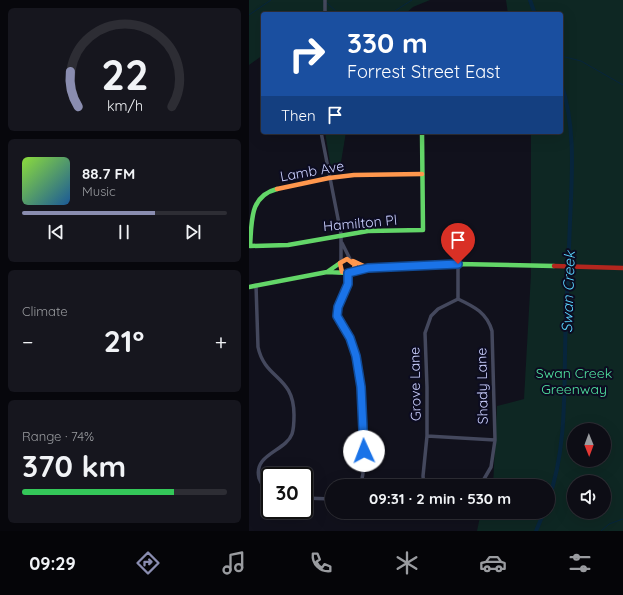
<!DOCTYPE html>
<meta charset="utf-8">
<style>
:root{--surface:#0d0d15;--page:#16161e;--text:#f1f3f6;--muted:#9a9ca0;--line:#2d2d34;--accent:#8a8db0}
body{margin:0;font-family:Quicksand,sans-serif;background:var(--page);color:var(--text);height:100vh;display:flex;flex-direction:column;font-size:15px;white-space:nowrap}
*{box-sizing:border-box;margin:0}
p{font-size:13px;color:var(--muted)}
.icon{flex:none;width:22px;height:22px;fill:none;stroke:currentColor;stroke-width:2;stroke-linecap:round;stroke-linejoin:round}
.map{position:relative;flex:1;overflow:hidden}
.side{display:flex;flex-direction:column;gap:8px;padding:8px;background:#07070c;width:249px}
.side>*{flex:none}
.banner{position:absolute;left:12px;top:12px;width:302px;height:122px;border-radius:4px;box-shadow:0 4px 16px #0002,0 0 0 1px var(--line);background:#1a4fa0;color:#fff;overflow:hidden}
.needle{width:26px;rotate:179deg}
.controls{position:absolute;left:318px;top:423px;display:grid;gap:8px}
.controls a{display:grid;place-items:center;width:44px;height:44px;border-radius:50%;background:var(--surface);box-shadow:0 4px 16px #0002,0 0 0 1px var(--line);font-size:20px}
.speed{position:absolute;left:12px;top:467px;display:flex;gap:8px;font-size:20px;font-weight:700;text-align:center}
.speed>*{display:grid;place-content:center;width:52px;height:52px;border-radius:50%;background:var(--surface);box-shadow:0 4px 16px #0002,0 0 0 1px var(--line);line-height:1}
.speed .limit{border:2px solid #111;border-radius:6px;background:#fff;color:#111}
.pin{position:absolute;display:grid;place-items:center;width:34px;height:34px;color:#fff;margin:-41px -17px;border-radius:50% 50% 50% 0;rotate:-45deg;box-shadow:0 0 4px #0007}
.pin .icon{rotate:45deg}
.me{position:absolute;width:44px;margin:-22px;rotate:358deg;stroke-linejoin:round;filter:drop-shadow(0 0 3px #0008)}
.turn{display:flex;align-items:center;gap:14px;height:84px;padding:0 20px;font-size:18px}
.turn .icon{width:52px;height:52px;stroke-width:2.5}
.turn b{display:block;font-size:28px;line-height:34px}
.then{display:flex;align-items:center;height:38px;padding:0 20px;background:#0003;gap:8px;font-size:15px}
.big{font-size:30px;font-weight:800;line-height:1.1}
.side .widget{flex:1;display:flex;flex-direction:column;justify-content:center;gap:6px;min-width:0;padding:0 14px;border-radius:6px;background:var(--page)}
.side .dial{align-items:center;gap:0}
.dial svg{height:104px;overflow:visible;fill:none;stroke:var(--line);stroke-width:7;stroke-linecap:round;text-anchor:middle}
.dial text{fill:var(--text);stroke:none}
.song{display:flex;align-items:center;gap:12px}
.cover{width:48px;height:48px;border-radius:6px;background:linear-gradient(135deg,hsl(90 70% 55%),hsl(210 70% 35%))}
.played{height:4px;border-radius:2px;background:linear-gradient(90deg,var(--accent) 65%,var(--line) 65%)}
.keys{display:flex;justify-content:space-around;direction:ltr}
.heat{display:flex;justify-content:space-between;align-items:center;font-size:22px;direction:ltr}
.charge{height:6px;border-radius:3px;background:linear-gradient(90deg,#34c759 74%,var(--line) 0)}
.trip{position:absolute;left:76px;top:479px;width:230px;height:40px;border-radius:20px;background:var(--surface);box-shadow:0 4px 16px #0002,0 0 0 1px var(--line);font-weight:800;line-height:40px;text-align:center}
.dock{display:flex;height:64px;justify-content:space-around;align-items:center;background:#050508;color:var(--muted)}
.dock .icon{width:28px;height:28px}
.dock .on{color:var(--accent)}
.dock b{font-size:18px;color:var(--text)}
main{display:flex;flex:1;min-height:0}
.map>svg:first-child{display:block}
.green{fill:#0e2723;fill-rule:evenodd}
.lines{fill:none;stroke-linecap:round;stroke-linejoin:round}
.stream{stroke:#07253c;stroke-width:1}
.canal{stroke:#07253c;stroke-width:4}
.street{stroke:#44485d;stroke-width:3.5}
.fast{stroke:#63d668;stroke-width:4.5}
.slow{stroke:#ff974d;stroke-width:4.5}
.jam{stroke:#b3261e;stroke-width:4.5}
.route-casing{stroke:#114b97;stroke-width:10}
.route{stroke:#1a73e8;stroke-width:7}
.labels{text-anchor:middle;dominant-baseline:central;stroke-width:4;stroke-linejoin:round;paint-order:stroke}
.street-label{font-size:14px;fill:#cbd0ff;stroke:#0c0c21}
.park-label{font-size:14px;fill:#51e5a1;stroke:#0c0c21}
.water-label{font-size:15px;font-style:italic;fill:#59d5ff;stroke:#0c0c21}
</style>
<main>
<section class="side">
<div class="widget dial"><svg viewBox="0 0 100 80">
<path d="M14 69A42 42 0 1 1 86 69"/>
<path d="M14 69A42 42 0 0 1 8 42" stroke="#8a8db0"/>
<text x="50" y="56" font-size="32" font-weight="700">22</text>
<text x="50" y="72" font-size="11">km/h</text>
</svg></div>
<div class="widget">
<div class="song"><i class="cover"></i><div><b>88.7 FM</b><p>Music</p></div></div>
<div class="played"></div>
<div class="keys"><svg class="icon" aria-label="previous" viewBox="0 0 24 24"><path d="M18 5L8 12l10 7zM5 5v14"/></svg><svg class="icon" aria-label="pause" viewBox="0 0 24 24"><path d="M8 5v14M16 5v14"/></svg><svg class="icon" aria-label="next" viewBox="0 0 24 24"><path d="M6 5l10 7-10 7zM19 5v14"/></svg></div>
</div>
<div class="widget"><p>Climate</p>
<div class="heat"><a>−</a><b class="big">21°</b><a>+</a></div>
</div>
<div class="widget"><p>Range · 74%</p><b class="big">370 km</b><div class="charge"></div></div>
</section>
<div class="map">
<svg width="374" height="531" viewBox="0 0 374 531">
<rect width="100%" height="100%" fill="#11111c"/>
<path class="green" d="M0,0h181l-17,7 -8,7h-142v41l-14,10z
M257,0h117v531h-146l4,-19h67v-26h-55l4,-80 27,-7 7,-125v-142h30v-118h-53zM325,430h30v30h-30zM325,482h30v30h-30z
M76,132h21l-6,36 -2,3 -7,-2z"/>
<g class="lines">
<path class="stream" d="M78,3l12,11
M141,14l22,-14
M0,15l22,-15
M312,56l20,5 42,24
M352,531l8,-7 14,-5"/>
<path class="canal" d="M281,0l5,14
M299,501c21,-58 15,-122 18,-183 1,-32 3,-65 4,-97 2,-46 6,-94 -9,-138
M287,531l8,-19"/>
<path class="street" d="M76,14v-14
M72,132l20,102v27
M93,243l8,16
M209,264v35
M99,273c0,5 1,11 -1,15 -3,9 -11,16 -10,26 1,11 13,21 17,32 9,25 15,116 6,140
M7,285l2,62c7,33 36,28 36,68 0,6 0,13 -2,19 -6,17 -39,20 -33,44 2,5 6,11 11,14
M209,299c17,8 29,14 34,32l3,109 -4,27 -11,19
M178,436l68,4
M175,486l-1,-10 4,-40v-49l-2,-54 6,-17 7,-7 20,-10
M55,498l28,1"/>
<path class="fast" d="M28,189c-28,7 -25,33 -27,57l38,-1 80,-14 55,-1 -1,-98
M78,272l13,-9
M0,287l78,-15 21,1 20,-5 90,-4 96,2"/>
<path class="slow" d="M28,189l52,-11 25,-3 68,-1
M104,261l15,7
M93,272l-2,-9 7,-4 8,6 -2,6"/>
<path class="jam" d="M305,266l69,2"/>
</g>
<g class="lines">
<g class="route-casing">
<path id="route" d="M115,451l-3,-64 -5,-31 -6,-18 -13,-22 1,-9 10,-23v-11l20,-5 90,-4"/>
</g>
<use href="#route" class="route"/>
</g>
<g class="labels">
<g class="street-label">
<text transform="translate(63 171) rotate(-10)">Lamb Ave</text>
<text transform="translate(111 223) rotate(-5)">Hamilton Pl</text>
<text transform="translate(166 384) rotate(-91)">Grove Lane</text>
<text transform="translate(233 386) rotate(-91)">Shady Lane</text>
</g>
<g class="park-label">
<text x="325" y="373">Swan Creek<tspan x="325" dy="16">Greenway</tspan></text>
</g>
<g class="water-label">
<text transform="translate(319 292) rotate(-88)">Swan Creek</text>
</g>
</g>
</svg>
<div class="controls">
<a><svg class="needle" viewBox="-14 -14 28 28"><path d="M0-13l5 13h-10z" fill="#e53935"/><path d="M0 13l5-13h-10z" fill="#9a9ca0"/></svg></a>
<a><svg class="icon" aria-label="sound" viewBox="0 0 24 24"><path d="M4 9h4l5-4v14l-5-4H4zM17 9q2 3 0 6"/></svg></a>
</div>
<div class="speed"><div class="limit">30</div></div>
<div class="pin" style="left:209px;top:264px;background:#d93025"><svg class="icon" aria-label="arrive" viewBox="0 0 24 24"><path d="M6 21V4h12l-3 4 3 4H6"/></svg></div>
<svg class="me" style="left:115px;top:451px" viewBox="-20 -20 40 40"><circle r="19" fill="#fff"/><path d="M0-13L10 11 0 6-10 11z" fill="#1a73e8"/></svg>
<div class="trip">09:31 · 2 min · 530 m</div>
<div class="banner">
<div class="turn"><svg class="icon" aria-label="right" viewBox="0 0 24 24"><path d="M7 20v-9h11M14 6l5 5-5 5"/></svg><div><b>330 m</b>Forrest Street East</div></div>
<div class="then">Then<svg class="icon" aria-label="arrive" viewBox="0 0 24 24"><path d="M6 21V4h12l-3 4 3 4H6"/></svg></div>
</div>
</div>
</main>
<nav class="dock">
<b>09:29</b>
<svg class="icon on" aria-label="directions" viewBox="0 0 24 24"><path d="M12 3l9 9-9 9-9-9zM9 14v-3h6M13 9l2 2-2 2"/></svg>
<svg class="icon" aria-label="music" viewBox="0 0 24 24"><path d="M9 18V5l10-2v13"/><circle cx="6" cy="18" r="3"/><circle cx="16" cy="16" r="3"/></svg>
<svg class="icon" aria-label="phone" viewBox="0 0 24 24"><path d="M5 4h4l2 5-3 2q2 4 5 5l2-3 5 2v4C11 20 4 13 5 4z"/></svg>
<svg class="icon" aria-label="climate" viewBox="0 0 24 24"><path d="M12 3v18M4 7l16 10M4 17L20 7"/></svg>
<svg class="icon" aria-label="car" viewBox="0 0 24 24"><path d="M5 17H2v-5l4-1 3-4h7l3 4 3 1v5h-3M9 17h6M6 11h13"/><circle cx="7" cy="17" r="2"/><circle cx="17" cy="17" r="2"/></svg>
<svg class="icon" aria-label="filters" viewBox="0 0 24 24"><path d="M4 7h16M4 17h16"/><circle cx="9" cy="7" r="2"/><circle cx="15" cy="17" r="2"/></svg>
</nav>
